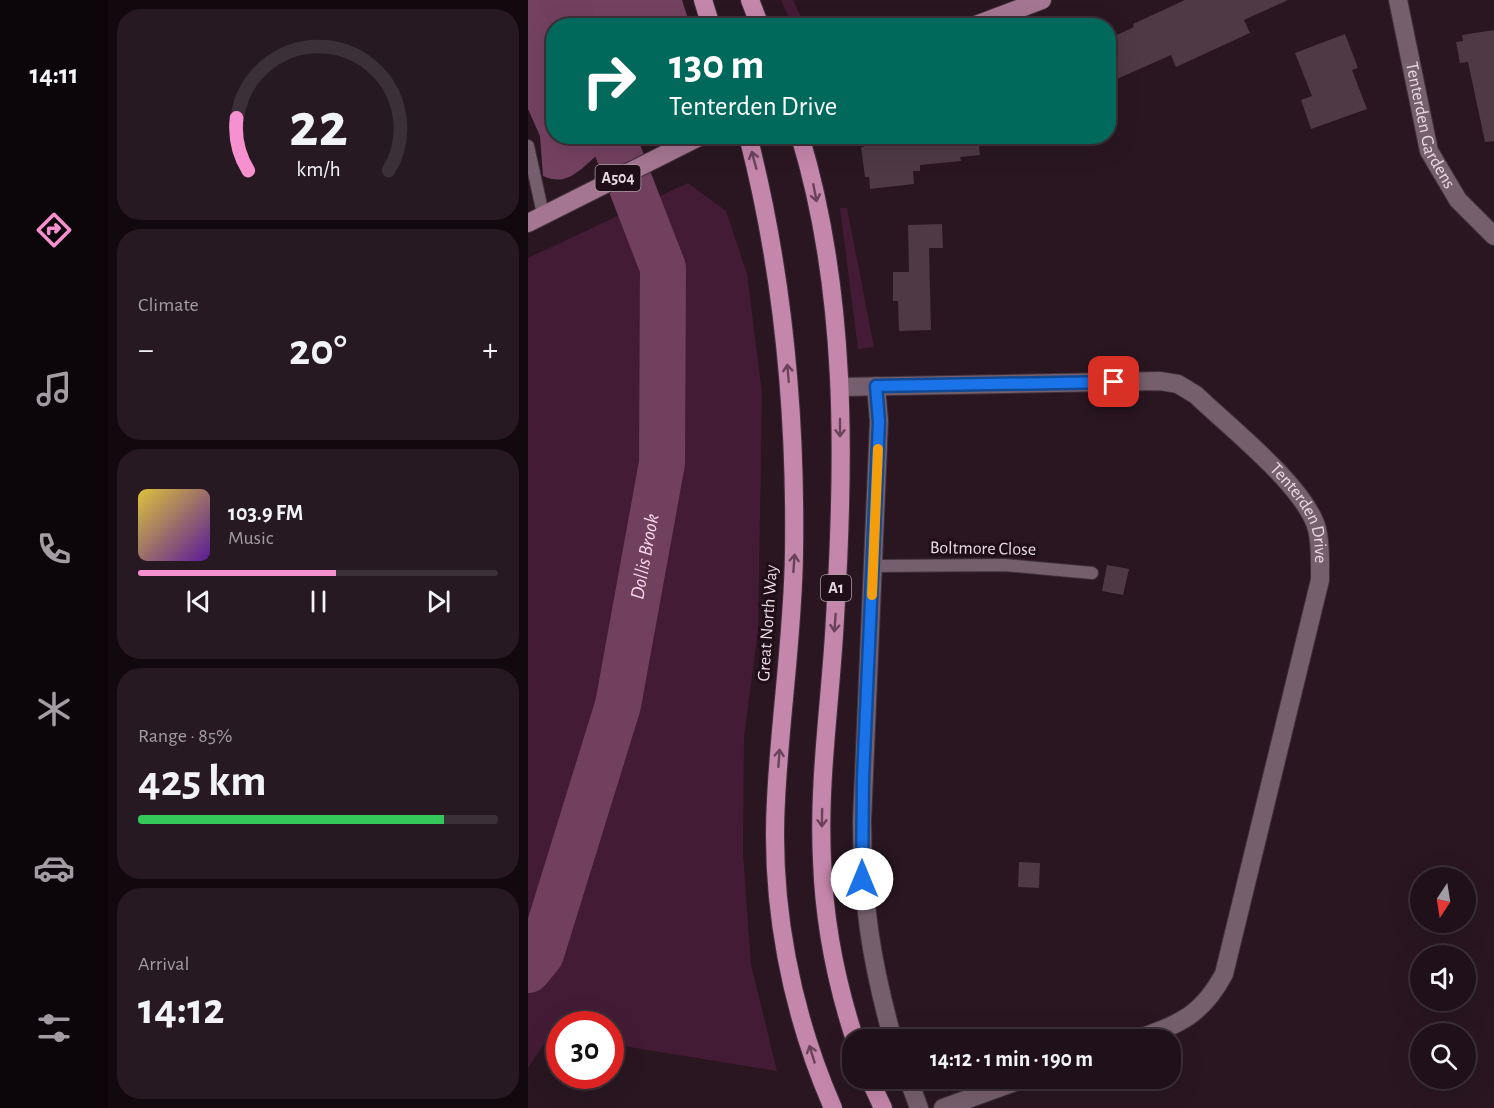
<!DOCTYPE html>
<meta charset="utf-8">
<style>
:root{--surface:#1f1019;--page:#271922;--text:#f1f3f6;--muted:#a19da2;--line:#3c3038;--accent:#f690cf}
body{margin:0;font-family:"Alegreya Sans",sans-serif;background:var(--page);color:var(--text);height:100vh;display:flex;flex-direction:column;font-size:22px;white-space:nowrap}
*{box-sizing:border-box;margin:0}
p{font-size:20px;color:var(--muted)}
.icon{flex:none;width:33px;height:33px;fill:none;stroke:currentColor;stroke-width:2;stroke-linecap:round;stroke-linejoin:round}
.map{position:relative;flex:1;overflow:hidden}
.drawer{display:flex;flex-direction:column;gap:9px;padding:9px;background:#11090e;width:420px}
.drawer>*{flex:none}
.guide{position:absolute;left:18px;top:18px;width:570px;height:126px;border-radius:24px;box-shadow:0 6px 24px #0002,0 0 0 2px var(--line);background:#00695c;color:#fff;overflow:hidden}
.needle{width:39px;rotate:192deg}
.tools{position:absolute;left:882px;top:867px;display:grid;gap:12px}
.tools a{display:grid;place-items:center;width:66px;height:66px;border-radius:50%;background:var(--surface);box-shadow:0 6px 24px #0002,0 0 0 2px var(--line);font-size:30px}
.speed{position:absolute;left:18px;top:1011px;display:flex;gap:12px;font-size:30px;font-weight:700;text-align:center}
.speed>*{display:grid;place-content:center;width:78px;height:78px;border-radius:50%;background:var(--surface);box-shadow:0 6px 24px #0002,0 0 0 2px var(--line);line-height:1}
.speed .limit{border:9px solid #d22;background:#fff;color:#111}
.pin{position:absolute;display:grid;place-items:center;width:51px;height:51px;color:#fff;margin:-26px;border-radius:12px;box-shadow:0 3px 9px #0006}
.me{position:absolute;width:66px;margin:-33px;rotate:0deg;stroke-linejoin:round;filter:drop-shadow(0 0 4px #0008)}
.turn{display:flex;align-items:center;gap:21px;height:126px;padding:0 24px;font-size:27px}
.turn .icon{width:78px;height:78px;stroke-width:2.5}
.turn b{display:block;font-size:42px;line-height:51px}
.big{font-size:45px;font-weight:600;line-height:1.1}
.drawer .tile{flex:1;display:flex;flex-direction:column;justify-content:center;gap:9px;min-width:0;padding:0 21px;border-radius:24px;background:var(--page)}
.drawer .dial{align-items:center;gap:0}
.dial svg{height:156px;overflow:visible;fill:none;stroke:var(--line);stroke-width:7;stroke-linecap:round;text-anchor:middle}
.dial text{fill:var(--text);stroke:none}
.song{display:flex;align-items:center;gap:18px}
.cover{width:72px;height:72px;border-radius:9px;background:linear-gradient(135deg,hsl(50 70% 55%),hsl(270 70% 35%))}
.played{height:6px;border-radius:3px;background:linear-gradient(90deg,var(--accent) 55%,var(--line) 55%)}
.keys{display:flex;justify-content:space-around;direction:ltr}
.heat{display:flex;justify-content:space-between;align-items:center;font-size:33px;direction:ltr}
.charge{height:9px;border-radius:4px;background:linear-gradient(90deg,#34c759 85%,var(--line) 0)}
.trip{position:absolute;left:314px;top:1029px;width:339px;height:60px;border-radius:24px;background:var(--surface);box-shadow:0 6px 24px #0002,0 0 0 2px var(--line);font-weight:600;line-height:60px;text-align:center}
main{display:flex;flex:1;min-height:0}
.tab-bar{display:flex;flex-direction:column;width:108px;justify-content:space-around;align-items:center;background:#0c060a;color:var(--muted)}
.tab-bar .icon{width:42px;height:42px}
.tab-bar .current{color:var(--accent)}
.tab-bar b{font-size:27px;color:var(--text)}
.map>svg:first-child{display:block}
.green{fill:#441b35}
.forest{fill:#744261}
.lines{fill:none;stroke-linecap:round;stroke-linejoin:round}
.river{stroke:#72405f;stroke-width:46}
.building{fill:#4e3945}
.lane-casing{stroke:#40323a;stroke-width:14}
.street-casing{stroke:#40323a;stroke-width:20}
.primary-casing{stroke:#40323a;stroke-width:20}
.highway-casing{stroke:#40323a;stroke-width:20}
.lane{stroke:#765f6c;stroke-width:12}
.street{stroke:#765f6c;stroke-width:18}
.primary{stroke:#a57692;stroke-width:18}
.highway{stroke:#c586ab;stroke-width:18}
.oneway{stroke:#6a435a}
.route-casing{stroke:#114b97;stroke-width:15}
.route{stroke:#1a73e8;stroke-width:10}
.slow{stroke:#f59e0b;stroke-width:10}
.labels{text-anchor:middle;dominant-baseline:central;stroke-width:6;stroke-linejoin:round;paint-order:stroke}
.shield{fill:#1f0d18;stroke:#ab9ca5;stroke-width:1.5}
.shield-label{font-size:16px;font-weight:bold;fill:#e7dae1}
.street-label{font-size:18px;fill:#e7dae1;stroke:#1f0d18}
.water-label{font-size:20px;font-style:italic;fill:#fad9eb;stroke:#1f0d18}
</style>
<main>
<nav class="tab-bar">
<b>14:11</b>
<svg class="icon current" aria-label="directions" viewBox="0 0 24 24"><path d="M12 3l9 9-9 9-9-9zM9 14v-3h6M13 9l2 2-2 2"/></svg>
<svg class="icon" aria-label="music" viewBox="0 0 24 24"><path d="M9 18V5l10-2v13"/><circle cx="6" cy="18" r="3"/><circle cx="16" cy="16" r="3"/></svg>
<svg class="icon" aria-label="phone" viewBox="0 0 24 24"><path d="M5 4h4l2 5-3 2q2 4 5 5l2-3 5 2v4C11 20 4 13 5 4z"/></svg>
<svg class="icon" aria-label="climate" viewBox="0 0 24 24"><path d="M12 3v18M4 7l16 10M4 17L20 7"/></svg>
<svg class="icon" aria-label="car" viewBox="0 0 24 24"><path d="M5 17H2v-5l4-1 3-4h7l3 4 3 1v5h-3M9 17h6M6 11h13"/><circle cx="7" cy="17" r="2"/><circle cx="17" cy="17" r="2"/></svg>
<svg class="icon" aria-label="filters" viewBox="0 0 24 24"><path d="M4 7h16M4 17h16"/><circle cx="9" cy="7" r="2"/><circle cx="15" cy="17" r="2"/></svg>
</nav>
<section class="drawer">
<div class="tile dial"><svg viewBox="0 0 100 80">
<path d="M14 69A42 42 0 1 1 86 69"/>
<path d="M14 69A42 42 0 0 1 8 42" stroke="#f690cf"/>
<text x="50" y="56" font-size="32" font-weight="700">22</text>
<text x="50" y="72" font-size="11">km/h</text>
</svg></div>
<div class="tile"><p>Climate</p>
<div class="heat"><a>−</a><b class="big">20°</b><a>+</a></div>
</div>
<div class="tile">
<div class="song"><i class="cover"></i><div><b>103.9 FM</b><p>Music</p></div></div>
<div class="played"></div>
<div class="keys"><svg class="icon" aria-label="previous" viewBox="0 0 24 24"><path d="M18 5L8 12l10 7zM5 5v14"/></svg><svg class="icon" aria-label="pause" viewBox="0 0 24 24"><path d="M8 5v14M16 5v14"/></svg><svg class="icon" aria-label="next" viewBox="0 0 24 24"><path d="M6 5l10 7-10 7zM19 5v14"/></svg></div>
</div>
<div class="tile"><p>Range · 85%</p><b class="big">425 km</b><div class="charge"></div></div>
<div class="tile"><p>Arrival</p><b class="big">14:12</b></div>
</section>
<div class="map">
<svg width="966" height="1108" viewBox="0 0 966 1108">
<rect width="100%" height="100%" fill="#291621"/>
<path class="green" d="M253,0h12l9,20 -11,2z
M160,183l38,28 21,63 15,119 -4,238 -14,106 -1,117 8,111 26,106 -166,-27 -1,-20h-50l-1,12 -9,-2 -22,34v-810z
M312,208h7l27,139 -16,2z"/>
<path class="forest" d="M0,0h154l8,25 -136,1v110l76,1c-10,5 -21,9 -30,16 -18,14 -32,35 -57,23l-3,-40 -12,-27z"/>
<g class="lines">
<g class="river">
<path d="M33,0l10,14 1,12"/>
<path id="s1" d="M0,970l13,-16 77,-249 44,-242 1,-195 -51,-132"/>
</g>
</g>
<path class="building" d="M657,0h103l-44,20 6,13 -74,34 -5,-12 -63,28v-44l26,-12 -1,-3z
M966,30v111l-9,1 -17,-80 -8,1 -4,-21 7,-1 -1,-6z
M817,34l13,34 -6,2 15,39 -56,20 -10,-29 11,-4 -17,-43z
M335,136h115l2,19 -20,2 1,4 -41,4v6h-7l1,13 -44,5 -1,-12h-4l-4,-30h3z
M414,224l1,24h-14l2,82 -32,1 -1,-30h-5v-29h16l-1,-47z
M579,565l22,4 -6,26 -21,-4z
M491,862l21,1 -1,25 -21,-1z"/>
<g class="lines">
<g class="lane-casing">
<path id="lane" d="M0,146l15,68
M346,566l130,-1 88,8"/>
</g>
<g class="street-casing">
<g id="street">
<path id="s2" d="M870,0l31,151 29,49 36,36"/>
<path d="M348,386l3,35 -17,400c0,81 9,140 31,219"/>
<path id="s3" d="M312,387l320,-6 18,3 18,11c32,31 110,92 121,134 4,16 3,34 3,51l-96,394c-23,43 -46,50 -89,66"/>
<path d="M380,1078l11,30"/>
<path d="M415,1108l83,-30"/>
</g>
</g>
<g class="primary-casing">
<path id="primary" d="M445,26l69,-26
M0,223l173,-87"/>
</g>
<g class="highway-casing">
<path id="highway" d="M175,0l8,26
M222,0l10,26
M220,136c35,136 48,278 46,417 -1,82 -14,164 -18,247 -6,104 15,212 57,308
M272,136c47,155 45,322 35,482 -4,80 -17,162 -13,242 2,60 14,122 33,180
M341,1078l14,30"/>
</g>
<use href="#lane" class="lane"/>
<use href="#street" class="street"/>
<use href="#primary" class="primary"/>
<use href="#highway" class="highway"/>
</g>
<defs><path id="oneway-shaft" d="M-6 0H5M1.5-3L5.5 0L1.5 3" fill="none" stroke-width="1.6" stroke-linecap="round" stroke-linejoin="round" transform="scale(1.5)"/></defs>
<g class="oneway">
<use href="#oneway-shaft" transform="translate(226 160) rotate(-105)"/>
<use href="#oneway-shaft" transform="translate(287 193) rotate(79)"/>
<use href="#oneway-shaft" transform="translate(260 373) rotate(-95)"/>
<use href="#oneway-shaft" transform="translate(312 428) rotate(90)"/>
<use href="#oneway-shaft" transform="translate(266 563) rotate(-86)"/>
<use href="#oneway-shaft" transform="translate(307 623) rotate(94)"/>
<use href="#oneway-shaft" transform="translate(251 758) rotate(-86)"/>
<use href="#oneway-shaft" transform="translate(294 818) rotate(91)"/>
<use href="#oneway-shaft" transform="translate(284 1054) rotate(-107)"/>
</g>
<g class="lines">
<g class="route-casing">
<path id="route" d="M334,879l1,-101 16,-356 -3,-36 238,-4"/>
</g>
<use href="#route" class="route"/>
<path class="slow" d="M344,595l6,-146"/>
</g>
<g class="labels">
<g class="shield">
<rect x="67.5" y="165" width="45" height="26" rx="4.5"/>
<rect x="293" y="575" width="30" height="26" rx="4.5"/>
</g>
<g class="shield-label">
<text x="90" y="178">A504</text>
<text x="308" y="588">A1</text>
</g>
<g class="street-label">
<text stroke="none"><textPath href="#s2" startOffset="130">Tenterden Gardens</textPath></text>
<text stroke="none"><textPath href="#s3" startOffset="520">Tenterden Drive</textPath></text>
<text transform="translate(455 549) rotate(1)">Boltmore Close</text>
<text transform="translate(240 623) rotate(-86)">Great North Way</text>
</g>
<g class="water-label">
<text stroke="none"><textPath href="#s1" startOffset="432">Dollis Brook</textPath></text>
</g>
</g>
</svg>
<div class="tools">
<a><svg class="needle" viewBox="-14 -14 28 28"><path d="M0-13l5 13h-10z" fill="#e53935"/><path d="M0 13l5-13h-10z" fill="#a19da2"/></svg></a>
<a><svg class="icon" aria-label="sound" viewBox="0 0 24 24"><path d="M4 9h4l5-4v14l-5-4H4zM17 9q2 3 0 6"/></svg></a>
<a><svg class="icon" aria-label="search" viewBox="0 0 24 24"><circle cx="10" cy="10" r="6"/><path d="M15 15l6 6"/></svg></a>
</div>
<div class="speed"><div class="limit">30</div></div>
<div class="pin" style="left:586px;top:382px;background:#d93025"><svg class="icon" aria-label="arrive" viewBox="0 0 24 24"><path d="M6 21V4h12l-3 4 3 4H6"/></svg></div>
<svg class="me" style="left:334px;top:879px" viewBox="-20 -20 40 40"><circle r="19" fill="#fff"/><path d="M0-13L10 11 0 6-10 11z" fill="#1a73e8"/></svg>
<div class="trip">14:12 · 1 min · 190 m</div>
<div class="guide">
<div class="turn"><svg class="icon" aria-label="right" viewBox="0 0 24 24"><path d="M7 20v-9h11M14 6l5 5-5 5"/></svg><div><b>130 m</b>Tenterden Drive</div></div>
</div>
</div>
</main>
